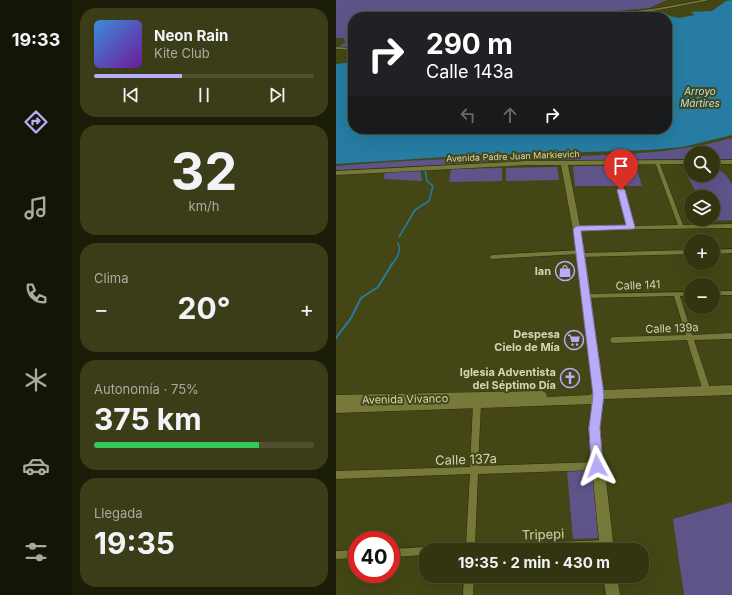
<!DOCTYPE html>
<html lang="es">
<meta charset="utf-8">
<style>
:root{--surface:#333510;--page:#3b3d19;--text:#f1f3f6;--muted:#a9ab9f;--line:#4e5030;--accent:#b8abf7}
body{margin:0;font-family:Inter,sans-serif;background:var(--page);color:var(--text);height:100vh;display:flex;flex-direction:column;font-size:15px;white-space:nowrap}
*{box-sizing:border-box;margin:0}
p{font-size:13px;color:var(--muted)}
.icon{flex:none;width:22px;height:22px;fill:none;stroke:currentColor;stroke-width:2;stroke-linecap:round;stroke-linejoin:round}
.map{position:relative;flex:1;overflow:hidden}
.details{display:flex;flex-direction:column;gap:8px;padding:8px;background:#1c1d09;width:264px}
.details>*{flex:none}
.hud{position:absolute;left:12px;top:12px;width:324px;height:122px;border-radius:16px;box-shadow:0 4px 16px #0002,0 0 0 1px var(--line);background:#202124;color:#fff;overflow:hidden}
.fabs{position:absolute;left:348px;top:146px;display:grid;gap:8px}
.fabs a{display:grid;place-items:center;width:36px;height:36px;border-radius:50%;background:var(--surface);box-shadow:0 4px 16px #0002,0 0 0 1px var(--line);font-size:20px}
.speed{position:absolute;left:12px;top:531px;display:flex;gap:8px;font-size:20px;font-weight:700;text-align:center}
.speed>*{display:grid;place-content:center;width:52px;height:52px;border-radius:50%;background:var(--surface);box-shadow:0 4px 16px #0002,0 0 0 1px var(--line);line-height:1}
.speed .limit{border:6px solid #d22;background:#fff;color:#111}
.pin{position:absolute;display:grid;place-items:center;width:34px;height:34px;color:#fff;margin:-41px -17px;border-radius:50% 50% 50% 0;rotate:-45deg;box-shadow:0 0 4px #0007}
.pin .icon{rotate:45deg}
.me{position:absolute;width:44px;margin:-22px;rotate:356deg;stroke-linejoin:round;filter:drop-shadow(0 0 3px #0008)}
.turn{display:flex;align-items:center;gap:14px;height:84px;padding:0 12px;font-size:18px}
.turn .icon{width:52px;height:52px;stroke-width:2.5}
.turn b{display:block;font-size:28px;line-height:34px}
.lanes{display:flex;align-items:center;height:38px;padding:0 12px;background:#0003;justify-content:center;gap:20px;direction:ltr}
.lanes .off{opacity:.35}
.big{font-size:30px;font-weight:700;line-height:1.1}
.details .widget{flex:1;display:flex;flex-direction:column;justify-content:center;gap:6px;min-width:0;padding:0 14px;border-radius:16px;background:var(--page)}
.details .dial{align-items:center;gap:0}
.dial b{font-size:52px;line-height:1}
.song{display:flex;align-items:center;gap:12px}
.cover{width:48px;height:48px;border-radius:6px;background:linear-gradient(135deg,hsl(210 70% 55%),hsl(280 70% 35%))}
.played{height:4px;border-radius:2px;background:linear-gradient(90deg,var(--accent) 40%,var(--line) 40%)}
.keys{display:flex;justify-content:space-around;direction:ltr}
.heat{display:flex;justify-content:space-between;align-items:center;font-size:22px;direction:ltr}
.charge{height:6px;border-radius:3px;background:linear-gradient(90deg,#34c759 75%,var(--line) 0)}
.trip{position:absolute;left:83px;top:543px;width:230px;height:40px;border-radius:16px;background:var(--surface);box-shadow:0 4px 16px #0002,0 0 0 1px var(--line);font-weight:700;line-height:40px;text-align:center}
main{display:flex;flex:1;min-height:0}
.tab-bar{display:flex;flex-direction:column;width:72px;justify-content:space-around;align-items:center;background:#141506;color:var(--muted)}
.tab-bar .icon{width:28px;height:28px}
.tab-bar .current{color:var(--accent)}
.tab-bar b{font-size:18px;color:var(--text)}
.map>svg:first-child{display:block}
.green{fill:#5f548a}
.water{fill:#267ca2}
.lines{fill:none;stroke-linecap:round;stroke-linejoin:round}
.stream-far1{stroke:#267ca2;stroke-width:1.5}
.stream{stroke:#267ca2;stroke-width:2}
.street-casing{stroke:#2a2c09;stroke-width:1}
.secondary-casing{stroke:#2a2c09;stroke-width:1}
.street{fill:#767939;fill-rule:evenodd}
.secondary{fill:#767939;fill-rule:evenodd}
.route{fill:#b8abf7;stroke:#786fa1}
.labels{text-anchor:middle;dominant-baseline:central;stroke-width:4;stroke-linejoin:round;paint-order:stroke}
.far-street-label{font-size:9px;fill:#d3d6b5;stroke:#444715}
.far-water-label{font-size:10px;font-style:italic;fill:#b3e3fd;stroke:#444715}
.poi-label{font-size:11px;font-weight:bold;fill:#d3d6b5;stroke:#444715;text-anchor:end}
.street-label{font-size:11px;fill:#d3d6b5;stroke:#444715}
.near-street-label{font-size:13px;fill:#d3d6b5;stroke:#444715}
</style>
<main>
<nav class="tab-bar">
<b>19:33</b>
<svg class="icon current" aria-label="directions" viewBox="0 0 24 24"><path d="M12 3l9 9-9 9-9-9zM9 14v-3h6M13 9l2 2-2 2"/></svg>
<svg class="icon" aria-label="music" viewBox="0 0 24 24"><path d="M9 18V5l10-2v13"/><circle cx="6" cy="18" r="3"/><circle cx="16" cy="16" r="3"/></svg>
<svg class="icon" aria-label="phone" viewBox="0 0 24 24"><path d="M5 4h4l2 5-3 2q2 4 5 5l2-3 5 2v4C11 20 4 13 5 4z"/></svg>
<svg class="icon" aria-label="climate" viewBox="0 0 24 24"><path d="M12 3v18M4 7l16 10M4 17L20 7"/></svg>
<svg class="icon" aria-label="car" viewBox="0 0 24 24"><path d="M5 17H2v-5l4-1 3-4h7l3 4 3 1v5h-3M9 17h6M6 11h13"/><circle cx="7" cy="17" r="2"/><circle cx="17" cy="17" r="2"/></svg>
<svg class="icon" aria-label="filters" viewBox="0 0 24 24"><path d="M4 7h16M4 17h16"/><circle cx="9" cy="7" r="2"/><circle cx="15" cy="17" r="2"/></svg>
</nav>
<section class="details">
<div class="widget">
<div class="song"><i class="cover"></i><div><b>Neon Rain</b><p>Kite Club</p></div></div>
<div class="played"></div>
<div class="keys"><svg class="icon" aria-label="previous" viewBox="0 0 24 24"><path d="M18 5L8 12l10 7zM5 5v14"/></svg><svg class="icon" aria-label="pause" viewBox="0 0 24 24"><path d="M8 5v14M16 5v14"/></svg><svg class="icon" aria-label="next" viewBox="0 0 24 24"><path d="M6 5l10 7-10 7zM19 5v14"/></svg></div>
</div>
<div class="widget dial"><b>32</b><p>km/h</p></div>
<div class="widget"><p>Clima</p>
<div class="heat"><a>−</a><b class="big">20°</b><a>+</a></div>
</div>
<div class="widget"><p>Autonomía · 75%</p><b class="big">375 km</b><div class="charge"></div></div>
<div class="widget"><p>Llegada</p><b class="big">19:35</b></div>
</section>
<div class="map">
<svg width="396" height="595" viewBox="0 0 396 595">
<rect width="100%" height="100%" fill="#444715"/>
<path class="green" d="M0,0h331l-18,8 -95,9h-201v33l-15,-2 7,-6 -1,-4h-8z
M396,138v21l-19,1v-7h-22v7l-197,2 -158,8v-4c67,-6 133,-8 200,-9 68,-2 130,-1 196,-19z
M237,166h63l6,20h-67z
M221,167l2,13 -53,1v-13z
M377,167h3l10,8 6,9v36l-23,1 -1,-2h5v-22h-15l-12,-24 5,-5v7h22z
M166,168v13l-53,1 2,-13z
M84,169l2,12 -38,-2 1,-9z
M258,469l9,69 -30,1 -6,-69z
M396,502v93h-48l-11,-76z"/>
<path class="water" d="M396,0v135l-49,12 -33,3 -187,6 -127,8v-100l17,-2v67h314v-112h-48l44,-5 7,4 9,2 16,-3 -4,-3 21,-1 14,-10z"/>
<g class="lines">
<path class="stream-far1" d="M63,237l16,-27 14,-9 4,-15 -6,-5 -2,-11
M55,265c6,-6 11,-13 7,-22"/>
<path class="stream" d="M0,338l15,-20 10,-20 17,-11 14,-23"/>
<g class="street-casing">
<path id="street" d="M319,161h2l2,1 24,63 49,-1v4l-157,2 -1,-1 3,-2 51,-1 -9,-37 2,-1 2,1 10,37 45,-1 -23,-63z
M396,249v4l-19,1v-4z
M245,250l2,1v2l108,-3v4l-110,3 -2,-1v-2l-87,5 -3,-2 3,-2z
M377,291h19v4h-19z
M355,292v4h-11l12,39 40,-2v6l-38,1 17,51 -2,2 -2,1 -2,-1 -2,-2 -16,-51 -74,3 -2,-1 -1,-2 1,-2 2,-1 73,-2 -12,-39 -88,2 -3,-2 3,-2z
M141,401l3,1 1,2 -3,62 119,-4 3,1 1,3 -1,3 -3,1 -119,4 -3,71 131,-5 3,1 1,3 -1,3 -3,1 -40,2h-114l1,-3 3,-1 10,-1 4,-71 -134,5v-8l134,-4 3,-63 1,-2z
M90,547l3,1 1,2h-4v5l-35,2v-8z
M21,550v8l-21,1v-8z
M128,576h10l-1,19h-10z"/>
</g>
<g class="secondary-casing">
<path id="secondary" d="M366,0h8l-51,10 -57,7h-13l70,-9z
M0,47l17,1v2l-17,-1z
M355,160v4l-123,1 17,87 19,138 128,-5v10l-128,4 -4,29 14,122h-14l-12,-122 4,-24 -256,9v-18l206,-4 4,2 1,4 42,-2 4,-2 -16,-141 -16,-87h-34l-191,10v-4l191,-10z
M377,160h19v4h-19z
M267,576h14l3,19h-14z"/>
</g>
<use href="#street" class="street"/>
<use href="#secondary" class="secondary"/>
</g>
<path class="route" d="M285,187l4,3 10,37 -1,2 -53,2 23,164 -4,33 3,38 -1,5 -5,1 -4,-1 -2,-5 -2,-38 4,-33 -20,-166 4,-3 49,-1 -9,-35z"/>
<defs>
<g id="shop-ring" transform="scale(1)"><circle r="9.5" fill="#444715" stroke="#b8abf7" stroke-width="1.5"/><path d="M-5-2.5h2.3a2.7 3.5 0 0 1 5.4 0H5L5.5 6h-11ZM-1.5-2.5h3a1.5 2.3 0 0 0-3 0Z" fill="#b8abf7"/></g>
<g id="supermarket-ring" transform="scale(1)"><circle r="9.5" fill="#444715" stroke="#b8abf7" stroke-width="1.5"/><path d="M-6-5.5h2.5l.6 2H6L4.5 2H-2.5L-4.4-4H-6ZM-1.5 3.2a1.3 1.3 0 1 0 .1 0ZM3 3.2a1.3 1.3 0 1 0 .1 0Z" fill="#b8abf7"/></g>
<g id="church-ring" transform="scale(1)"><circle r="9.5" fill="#444715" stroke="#b8abf7" stroke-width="1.5"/><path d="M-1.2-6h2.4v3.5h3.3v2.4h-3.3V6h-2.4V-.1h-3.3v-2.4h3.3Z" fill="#b8abf7"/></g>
</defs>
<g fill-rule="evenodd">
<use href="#shop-ring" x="229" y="271"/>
<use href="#supermarket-ring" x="238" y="340"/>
<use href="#church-ring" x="234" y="378"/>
</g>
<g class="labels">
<g class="far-street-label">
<text transform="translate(177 156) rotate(-2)">Avenida Padre Juan Markievich</text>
</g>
<g class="far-water-label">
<text x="364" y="91">Arroyo<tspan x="364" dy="12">Mártires</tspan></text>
</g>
<g class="poi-label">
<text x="215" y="271">Ian</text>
<text x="224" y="334">Despesa<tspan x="224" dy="13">Cielo de Mía</tspan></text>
<text x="220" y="372">Iglesia Adventista<tspan x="220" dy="13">del Séptimo Día</tspan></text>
</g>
<g class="street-label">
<text transform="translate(302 285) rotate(-2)">Calle 141</text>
<text transform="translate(336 328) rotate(-2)">Calle 139a</text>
<text transform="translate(69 399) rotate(-1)">Avenida Vivanco</text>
</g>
<g class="near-street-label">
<text transform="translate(130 459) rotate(-2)">Calle 137a</text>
<text transform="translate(207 534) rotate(-2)">Tripepi</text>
</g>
</g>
</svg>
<div class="fabs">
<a><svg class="icon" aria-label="search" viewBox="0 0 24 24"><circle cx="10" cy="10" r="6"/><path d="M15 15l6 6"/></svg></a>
<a><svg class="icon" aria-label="layers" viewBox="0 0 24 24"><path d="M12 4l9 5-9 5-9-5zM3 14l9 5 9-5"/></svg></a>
<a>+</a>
<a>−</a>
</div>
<div class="speed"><div class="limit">40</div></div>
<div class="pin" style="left:285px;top:190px;background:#d93025"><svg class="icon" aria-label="arrive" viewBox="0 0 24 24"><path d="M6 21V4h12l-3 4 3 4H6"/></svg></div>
<svg class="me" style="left:261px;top:466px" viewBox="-20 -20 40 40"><path d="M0-17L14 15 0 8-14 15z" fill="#b8abf7" stroke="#fff" stroke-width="4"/></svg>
<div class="trip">19:35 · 2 min · 430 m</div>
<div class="hud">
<div class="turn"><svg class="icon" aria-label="right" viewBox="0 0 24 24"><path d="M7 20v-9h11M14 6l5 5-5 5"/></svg><div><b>290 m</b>Calle 143a</div></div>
<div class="lanes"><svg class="icon off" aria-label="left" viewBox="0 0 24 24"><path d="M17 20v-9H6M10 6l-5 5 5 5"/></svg><svg class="icon off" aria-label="ahead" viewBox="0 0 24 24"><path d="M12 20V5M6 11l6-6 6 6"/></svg><svg class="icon" aria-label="right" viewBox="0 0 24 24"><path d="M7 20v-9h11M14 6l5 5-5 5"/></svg></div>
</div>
</div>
</main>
